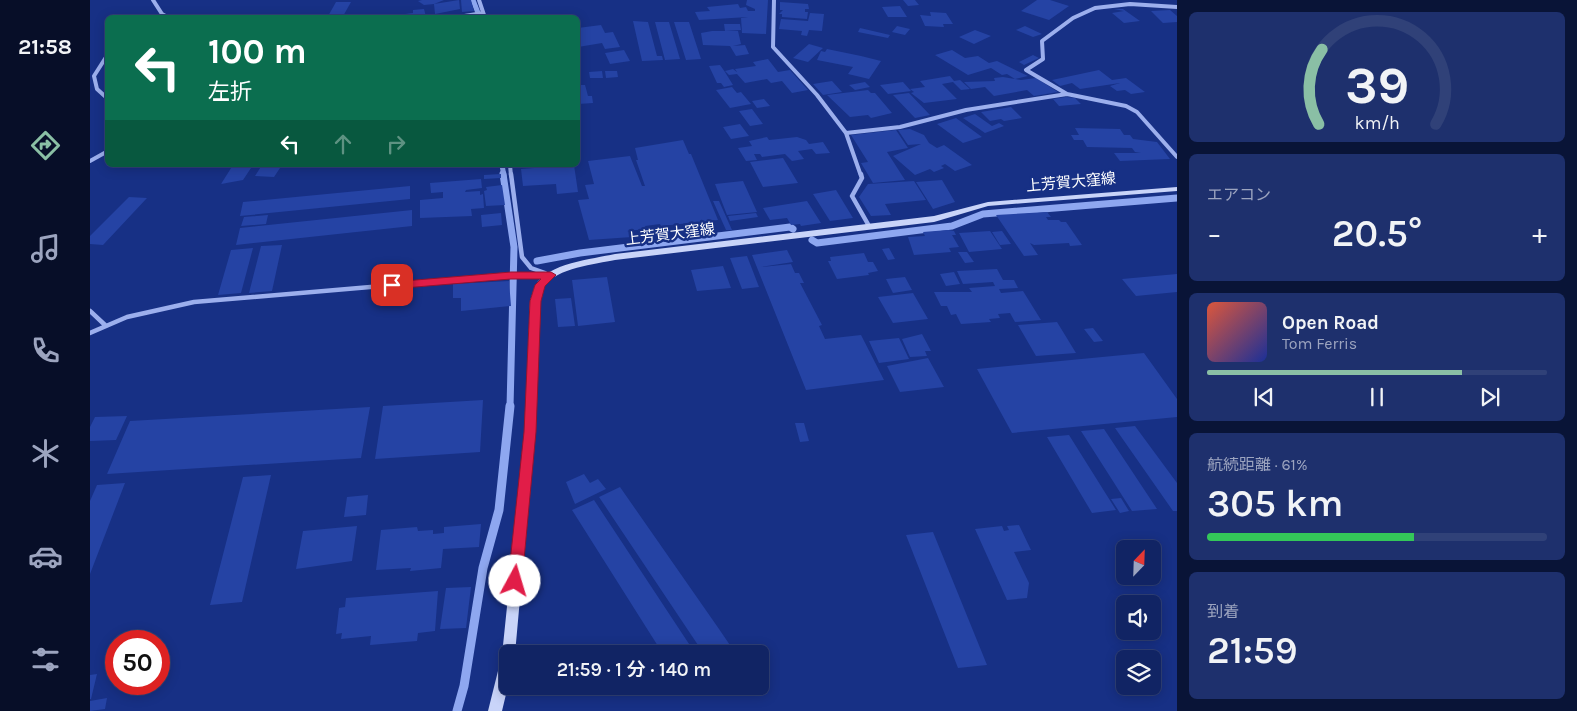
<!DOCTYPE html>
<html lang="ja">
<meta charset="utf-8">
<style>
:root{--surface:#112464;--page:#1e306d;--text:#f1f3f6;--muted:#9ca4bf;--line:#304178;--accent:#8abfa5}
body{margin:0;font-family:Karla,"Noto Sans JP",sans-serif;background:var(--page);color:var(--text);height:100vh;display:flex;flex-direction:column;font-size:19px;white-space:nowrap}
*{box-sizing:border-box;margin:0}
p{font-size:16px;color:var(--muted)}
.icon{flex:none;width:28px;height:28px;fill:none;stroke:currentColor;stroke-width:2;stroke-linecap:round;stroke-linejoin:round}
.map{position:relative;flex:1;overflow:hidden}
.panel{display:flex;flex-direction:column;gap:12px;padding:12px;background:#091437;width:400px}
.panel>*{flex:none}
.top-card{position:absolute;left:15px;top:15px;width:475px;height:152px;border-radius:8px;box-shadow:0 2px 12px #0003,0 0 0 1px var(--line);background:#0b6e4f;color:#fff;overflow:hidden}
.needle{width:32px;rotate:23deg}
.controls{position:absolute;left:1026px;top:540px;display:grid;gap:10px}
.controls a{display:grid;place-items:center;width:45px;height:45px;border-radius:8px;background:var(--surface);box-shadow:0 2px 12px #0003,0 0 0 1px var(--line);font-size:25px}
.speed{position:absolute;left:15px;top:630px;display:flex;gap:10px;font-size:25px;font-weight:700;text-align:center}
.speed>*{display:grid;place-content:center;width:65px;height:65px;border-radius:50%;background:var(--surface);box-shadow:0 2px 12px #0003,0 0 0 1px var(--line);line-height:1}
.speed .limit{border:8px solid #d22;background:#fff;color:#111}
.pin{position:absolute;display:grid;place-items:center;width:42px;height:42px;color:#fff;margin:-21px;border-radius:10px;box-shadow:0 2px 8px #0006}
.me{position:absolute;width:55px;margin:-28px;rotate:6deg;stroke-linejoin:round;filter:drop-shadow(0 0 4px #0008)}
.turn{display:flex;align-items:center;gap:18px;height:105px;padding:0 20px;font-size:22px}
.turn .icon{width:65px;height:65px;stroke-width:2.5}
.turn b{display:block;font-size:35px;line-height:42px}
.lanes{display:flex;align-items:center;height:48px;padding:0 20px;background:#0003;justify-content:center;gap:25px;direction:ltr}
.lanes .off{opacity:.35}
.big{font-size:38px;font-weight:600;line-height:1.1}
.panel .widget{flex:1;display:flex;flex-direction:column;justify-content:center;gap:8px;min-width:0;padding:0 18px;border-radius:8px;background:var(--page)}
.panel .dial{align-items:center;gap:0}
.dial svg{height:130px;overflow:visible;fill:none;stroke:var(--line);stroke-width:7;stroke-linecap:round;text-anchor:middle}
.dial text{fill:var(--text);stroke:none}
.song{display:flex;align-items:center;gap:15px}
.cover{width:60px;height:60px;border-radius:8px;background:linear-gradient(135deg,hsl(10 70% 55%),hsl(230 70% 35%))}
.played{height:5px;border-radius:2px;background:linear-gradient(90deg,var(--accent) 75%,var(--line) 75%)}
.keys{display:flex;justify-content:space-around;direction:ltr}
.heat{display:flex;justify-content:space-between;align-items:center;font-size:28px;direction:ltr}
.charge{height:8px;border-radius:4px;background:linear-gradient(90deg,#34c759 61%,var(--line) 0)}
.trip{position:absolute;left:409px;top:645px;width:270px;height:50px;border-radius:8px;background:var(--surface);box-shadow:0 2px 12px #0003,0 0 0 1px var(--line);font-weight:600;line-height:50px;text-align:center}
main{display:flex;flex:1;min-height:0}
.menu{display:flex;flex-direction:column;width:90px;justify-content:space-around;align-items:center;background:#070e28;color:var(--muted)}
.menu .icon{width:35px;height:35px}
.menu .selected{color:var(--accent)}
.menu b{font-size:22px;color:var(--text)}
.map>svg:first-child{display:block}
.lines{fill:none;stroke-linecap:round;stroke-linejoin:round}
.stream-far2{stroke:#8ea7f0;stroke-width:5}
.stream-far1{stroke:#8ea7f0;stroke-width:7}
.stream{stroke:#8ea7f0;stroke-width:9}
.building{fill:#2543a4}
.street-far1{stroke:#9cafed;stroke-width:4}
.street{stroke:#9cafed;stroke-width:4.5}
.secondary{fill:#c9d4f9;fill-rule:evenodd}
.route{fill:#e11d48;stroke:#92132f}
.labels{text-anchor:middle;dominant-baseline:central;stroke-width:5;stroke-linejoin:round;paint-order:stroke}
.street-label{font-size:15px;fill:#fff;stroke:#173085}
</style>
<main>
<nav class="menu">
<b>21:58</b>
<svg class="icon selected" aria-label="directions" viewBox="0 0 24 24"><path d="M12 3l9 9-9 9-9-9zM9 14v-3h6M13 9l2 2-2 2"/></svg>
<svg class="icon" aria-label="music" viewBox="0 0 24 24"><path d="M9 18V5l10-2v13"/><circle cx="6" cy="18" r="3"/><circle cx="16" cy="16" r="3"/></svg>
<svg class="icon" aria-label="phone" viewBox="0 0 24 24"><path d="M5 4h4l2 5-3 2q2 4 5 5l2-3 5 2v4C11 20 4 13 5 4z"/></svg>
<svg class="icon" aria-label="climate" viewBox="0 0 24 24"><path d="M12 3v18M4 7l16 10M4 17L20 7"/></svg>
<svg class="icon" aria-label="car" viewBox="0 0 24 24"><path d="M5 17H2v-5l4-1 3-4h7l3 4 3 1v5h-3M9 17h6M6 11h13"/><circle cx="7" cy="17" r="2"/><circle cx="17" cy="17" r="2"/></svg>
<svg class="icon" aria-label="filters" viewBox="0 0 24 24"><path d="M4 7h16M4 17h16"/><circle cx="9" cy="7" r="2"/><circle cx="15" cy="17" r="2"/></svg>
</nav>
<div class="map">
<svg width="1087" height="711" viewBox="0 0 1087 711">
<rect width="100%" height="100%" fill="#173085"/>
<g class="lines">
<path class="stream-far2" d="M383,0l7,18
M412,165l2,11"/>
<path class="stream-far1" d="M413,174l11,73 -4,160
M722,240l5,3 135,-17 31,-12 194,-16
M447,261l43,-8 210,-26 3,2"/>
<path class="stream" d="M367,711l7,-25 19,-118 16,-58 11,-104"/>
</g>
<path class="building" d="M332,0h22l-10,4 25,-4 1,9 -25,5 -1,-10 -10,1 -6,-4z
M371,0h10l3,11 -12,1z
M657,0h21l-2,34 -24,-1 -1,-15 7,-1 -49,3 -4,-8 15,-1 -3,-4 31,-3 2,4 6,-1 2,4h7v-2l-9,-4z
M813,0h12l4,5 -11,1z
M947,0h13l19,6 -20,14 -28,-9z
M246,2h15l-9,16h-15z
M690,2l28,2 1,5h-4v3h3l-1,7 -25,-2v-3h-3l4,-4h-3z
M810,6l7,11h-19l-6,-10z
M334,9l2,8 -20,1 -1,-4 8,-1v-3z
M1024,9h9l17,12 -16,2 -12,-10 12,-2z
M1080,10l7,6v6l-14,1 -12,-12z
M840,12l16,1 7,11h-10l1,3 -19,-1 -5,-11 11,1z
M720,13l14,1 -2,17 -13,-1 -2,6 -6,-1 1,-4 -23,-2 2,-10 27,2z
M543,21l15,1 9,34h5l1,4 -21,1z
M565,22h14l11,37 -15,1z
M584,22h15l12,37 -15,1z
M634,24h16l1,6 -16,1z
M511,25l4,8 8,-1 7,15 -15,2 -3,-6 -24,4v-19z
M807,26l13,3 -5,6 -13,-3z
M935,26l17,8 -9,3 -17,-7z
M770,28l30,7 -2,3 -30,-6z
M885,30l16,6 -17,8 -15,-7z
M622,31h26l3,13 -8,2 12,-1 4,9 -13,2 -6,-10 -27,-1 -2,-12z
M719,44l14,4 -15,14 -15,-4z
M737,49l34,7 20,5 -12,18 -21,-5 5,-7 -36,-7 4,-9 4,1z
M534,50l6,11 -20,3 -5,-11z
M862,50l13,8 13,-2 11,7 8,-2 31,15 -13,3 -8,-5 -5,1 -11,-7 -23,7 -33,-20z
M943,55l6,3 -15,7 -5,-3z
M678,59l10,13 12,-2 18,20 -16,3 -10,-12 -11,2 -4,-4 -22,4 -8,-9 -8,1 -4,-4 8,-2 4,3 -2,-3 21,-3 -3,-4z
M630,65l5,7 8,13 -9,2 -3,-4h-4l-8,-17z
M1009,70l13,10 14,-2 19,14 -14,2 -6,-4 -8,1 -7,-5 10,-3 -40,6 -8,-6 -12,3 -8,-6z
M512,71l1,7h-13l-1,-6z
M515,71h12l1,6 -12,1z
M860,76l4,5 6,-1 10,9 -9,1 -8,-8 -11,2 15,15 -33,4 -13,-10 3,-1 -4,-3 15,-2 -5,-6z
M913,77l18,3 15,-2 22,14 -24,4 -7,-6 -33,6 -9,-9 -14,2 -7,-7 31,-1 -1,-3z
M742,81l10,11 -19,3 -10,-11z
M775,82l5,5 -15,3 -6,-5z
M813,82l8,9 -23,3 -8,-9z
M488,85h7l3,11h4l1,7 -15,1z
M642,87l5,6 4,-1 10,12 -21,4 -14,-18z
M778,90l3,3h4l17,20 -21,5 -3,-3 -18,2 -23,-22z
M819,93l21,22 -15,3 -22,-23z
M976,97l9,1 6,6 -22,2 -6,-7z
M674,99l6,7 -13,2 -5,-7z
M921,107l11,11 -18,3 -3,-2 -11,2 -9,-9z
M662,109l11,15 -13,2 -11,-15z
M885,114l17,12 7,-3 5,3 -19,7 -22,-15z
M866,118l26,19 -19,6 -26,-19z
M650,124l9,12 -18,3 -8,-12z
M985,128l45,1 4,6h6l3,4 24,3 13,17 -50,2 -6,-8h27l-6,-1 -3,-4 -45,-1 -4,-7h-9l-3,-5h8z
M820,129l14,6 5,8 8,5 7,-3 28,20 -17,6 -10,-7 -4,2 3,2 -10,4 -4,-3 -15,6 -22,-19 28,-12 -13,1 -10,-15z
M806,130l12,18 -21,4 18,28 -32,3 -12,-20 7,-1 -17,-27z
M677,137l2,3 28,-3 9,3 3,4 14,-2 7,11 -14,1 -4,-5 -14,2 6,8 -12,2 -7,-7 -23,3 -2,-3h-6l3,6 -11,1 -8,-13 14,-2 -3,-5z
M593,140l6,14h2l27,66 -57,6 -1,-2 -15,2 1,3 -19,2 4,1 1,5 -43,3 -11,-40 11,-1 -4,-14 9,-1 -6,-23 42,-5 12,30h3l-9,-26h2l-3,-12z
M693,158l15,25 -35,4 -13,-25z
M143,165h20l-10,15 -22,4z
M172,165h20l-8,12 -19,-1z
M484,165l4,27 -21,2 -1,-10 -33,2 -2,-17z
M411,174v4l-17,1v-4z
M391,179l1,9 -16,2 -1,2 15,-1v4l3,-1 1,14 -13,1 1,7 -52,2v-18l23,-2v-6l-12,1 -1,-10z
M852,180l13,22 -22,7 -17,-27z
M653,181l14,31 -30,3 -12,-31z
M824,181l12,19 -41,4 6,11 -20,1 -12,-19 9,-13z
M412,185l3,20 -19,1 -2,-15 3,-1 -1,-3z
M320,186v13l-170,17 3,-14z
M746,190l17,28 -23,3 -17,-27z
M39,197l18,1 -44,47 -13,-1v-8z
M623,201h6l13,29h-6z
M717,201l14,22 -20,3 -1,-2 -9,1 -4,-7 -17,2 -7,-12z
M322,210v16l-176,19 4,-17z
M957,212l4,5h-5l2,3h11l2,2h5l16,23 -12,1 -1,-3 -35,2 -4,-2 8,12 -14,1 -28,-41z
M411,213l1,12 -20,2 -1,-12z
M666,213l2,4 -28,4 -2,-5z
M178,215l-2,9 -25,2 3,-9z
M858,230l6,1 2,4h-4l7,12 -10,1 2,4 -37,3 -6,-18 17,-1 -2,-4z
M900,231l12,18 -33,3 -10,-19z
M912,231l9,13 -11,1 -8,-13z
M192,245l-10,46 -23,2 12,-47z
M163,248l-12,45 -23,2 13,-45z
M799,248l6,11 -7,1 -6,-11z
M697,250l6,12 -32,5 30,-3 4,9h4l5,10h-4l22,42 -3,1 6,13 36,-4 23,45 -78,10 -54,-135z
M868,252h9l7,10 -9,1z
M774,253l4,9h5l5,9 -10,2 1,2 -32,4 -9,-18h3l-1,-4z
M657,256l12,31 -17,2 -12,-31z
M633,266l8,22 -34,3 -6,-21z
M907,269l6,11h11l4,8 -19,1 2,4 22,-2 18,29 -26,2 -5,-9 -12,1 2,4 -11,1 2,3 -30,2 -5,-10 -5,1 -4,-9h-6l-7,-14h38l-3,-4 26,-2 -2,-4 -30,2 -6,-13z
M864,272l6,12 -14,2 -6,-12z
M1087,274v18l-41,4 -14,-17z
M517,277l8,45 -37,4 -6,-46z
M815,277l7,13 -19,3 -7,-14z
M419,281l2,25 -50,5v-13h-8v-14z
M823,293l15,26 -35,4 -15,-26z
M481,298l4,28 -17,1 -3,-28z
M967,322l19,31 -40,3 -18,-31z
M1003,328l10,13 -9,1 -10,-13z
M832,334l9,17h-6l2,5 -17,1 -8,-18z
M809,338l10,21 -30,4 -10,-22z
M1054,353l33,46v18l-165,16 -35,-64z
M838,358l16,29 -44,5 -13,-26z
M393,400l-3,52 -105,7 8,-53z
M280,407l-9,51 -254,16 23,-53z
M37,416l-11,24 -26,1v-14l5,-10z
M705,423h9l5,18 -9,1z
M1045,426l42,57v28h-4l-58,-83z
M1014,429l53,80 -25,2 -51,-80z
M979,435l47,75 -24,3 -45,-76z
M494,474l6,9 8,-4 8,10 -31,15 -9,-22z
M181,475l-29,127 -32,3 33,-128z
M35,483l-35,91v-73l7,-16z
M530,487l99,142 17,25h-32l-105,-157z
M278,495l-2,20 -22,2 3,-20z
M1031,498l8,13 -9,2 -9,-14z
M504,500l99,150 -6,4h-24l-91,-144z
M391,524l-2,23 -36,2 -2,19 -31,3 1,-3 -35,2 5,-40 36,-3 1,4 15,-1v4l11,-1v-6z
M929,525l12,25 -17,2 15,31 -2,15 -20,2 -32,-71 27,-3 2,5 5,-1 -2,-4z
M267,526l-5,35 -56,8 7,-38z
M843,532l54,133 -29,3 -52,-133z
M381,587l-5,41 -26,1 6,-41z
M348,591l-3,40 -17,2 -1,8 -47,4 1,-9 -30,3 1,-6 -6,1 3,-26 6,-1 1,-9z
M7,674l-6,25h-1v-24z
M17,698l-2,11 -15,2v-10z"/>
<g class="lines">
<path class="street-far1" d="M63,0l9,14 7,4
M389,0l6,18
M684,0l-1,47 44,48 29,38 15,43
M1087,7l-47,-3 -35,4 -22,10 -31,23 1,18 -17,11 41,24 59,12 11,6 40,45
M186,18h20
M362,18l31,-5
M18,54l-14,22 3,13 11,10
M756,133l54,-6 66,-17 101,-16
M0,161l18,-10
M420,165l1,11"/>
<path class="street" d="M421,174l11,83 9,11 14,5
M771,174l1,4 -10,18 17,30
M0,311l15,14
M0,333l37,-16 67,-15 317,-27h40"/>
<path class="secondary" d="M1087,187v4l-189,15 -54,16 -319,38c-19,4 -59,8 -70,26 -3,4 -4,10 -5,15l-5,131 -20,222h-7v32l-6,25h-14l14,-56 23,-223 5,-131c2,-5 3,-11 5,-15 12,-23 58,-27 80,-32l319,-38 54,-14z"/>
</g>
<path class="route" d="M421,272h40l5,3 -11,11 -4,15 -5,131 -14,149 -2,5 -5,2 -5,-2 -2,-5 16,-149 6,-131 5,-16 6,-6h-30l-119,10 -5,-4 5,-3z"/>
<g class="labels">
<g class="street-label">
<text transform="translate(981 182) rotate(-5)">上芳賀大窪線</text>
<text transform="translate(580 234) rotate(-7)">上芳賀大窪線</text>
</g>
</g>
</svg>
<div class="controls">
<a><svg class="needle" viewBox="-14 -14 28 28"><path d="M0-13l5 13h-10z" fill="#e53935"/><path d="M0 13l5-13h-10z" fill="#9ca4bf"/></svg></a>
<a><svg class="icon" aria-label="sound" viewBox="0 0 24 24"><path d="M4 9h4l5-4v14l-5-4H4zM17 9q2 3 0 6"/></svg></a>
<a><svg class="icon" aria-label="layers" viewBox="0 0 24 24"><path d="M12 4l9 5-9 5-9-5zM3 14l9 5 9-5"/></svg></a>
</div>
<div class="speed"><div class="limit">50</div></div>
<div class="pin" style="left:302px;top:285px;background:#d93025"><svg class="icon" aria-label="arrive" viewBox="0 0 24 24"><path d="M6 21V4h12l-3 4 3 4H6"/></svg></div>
<svg class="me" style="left:425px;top:581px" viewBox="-20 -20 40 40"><circle r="19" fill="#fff"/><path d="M0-13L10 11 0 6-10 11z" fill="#e11d48"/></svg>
<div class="trip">21:59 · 1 分 · 140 m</div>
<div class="top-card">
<div class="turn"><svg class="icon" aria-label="left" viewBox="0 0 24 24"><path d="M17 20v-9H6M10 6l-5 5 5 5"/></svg><div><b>100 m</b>左折</div></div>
<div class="lanes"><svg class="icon" aria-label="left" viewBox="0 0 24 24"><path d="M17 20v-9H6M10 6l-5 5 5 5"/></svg><svg class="icon off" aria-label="ahead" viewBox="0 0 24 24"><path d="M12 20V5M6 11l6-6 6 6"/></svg><svg class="icon off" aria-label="right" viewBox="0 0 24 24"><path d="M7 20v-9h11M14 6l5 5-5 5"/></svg></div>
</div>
</div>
<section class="panel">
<div class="widget dial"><svg viewBox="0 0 100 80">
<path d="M14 69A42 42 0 1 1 86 69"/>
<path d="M14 69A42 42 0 0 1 16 23" stroke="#8abfa5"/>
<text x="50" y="56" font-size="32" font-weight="700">39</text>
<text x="50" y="72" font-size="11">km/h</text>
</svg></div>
<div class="widget"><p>エアコン</p>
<div class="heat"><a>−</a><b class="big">20.5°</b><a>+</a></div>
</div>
<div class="widget">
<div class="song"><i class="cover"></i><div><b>Open Road</b><p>Tom Ferris</p></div></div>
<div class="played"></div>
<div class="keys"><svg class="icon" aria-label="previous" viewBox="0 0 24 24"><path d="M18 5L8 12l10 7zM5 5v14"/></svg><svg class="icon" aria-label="pause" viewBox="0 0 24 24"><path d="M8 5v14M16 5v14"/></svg><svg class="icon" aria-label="next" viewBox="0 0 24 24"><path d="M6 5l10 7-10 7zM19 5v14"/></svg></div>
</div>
<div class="widget"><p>航続距離 · 61%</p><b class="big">305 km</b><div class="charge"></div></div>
<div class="widget"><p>到着</p><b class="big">21:59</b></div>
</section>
</main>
